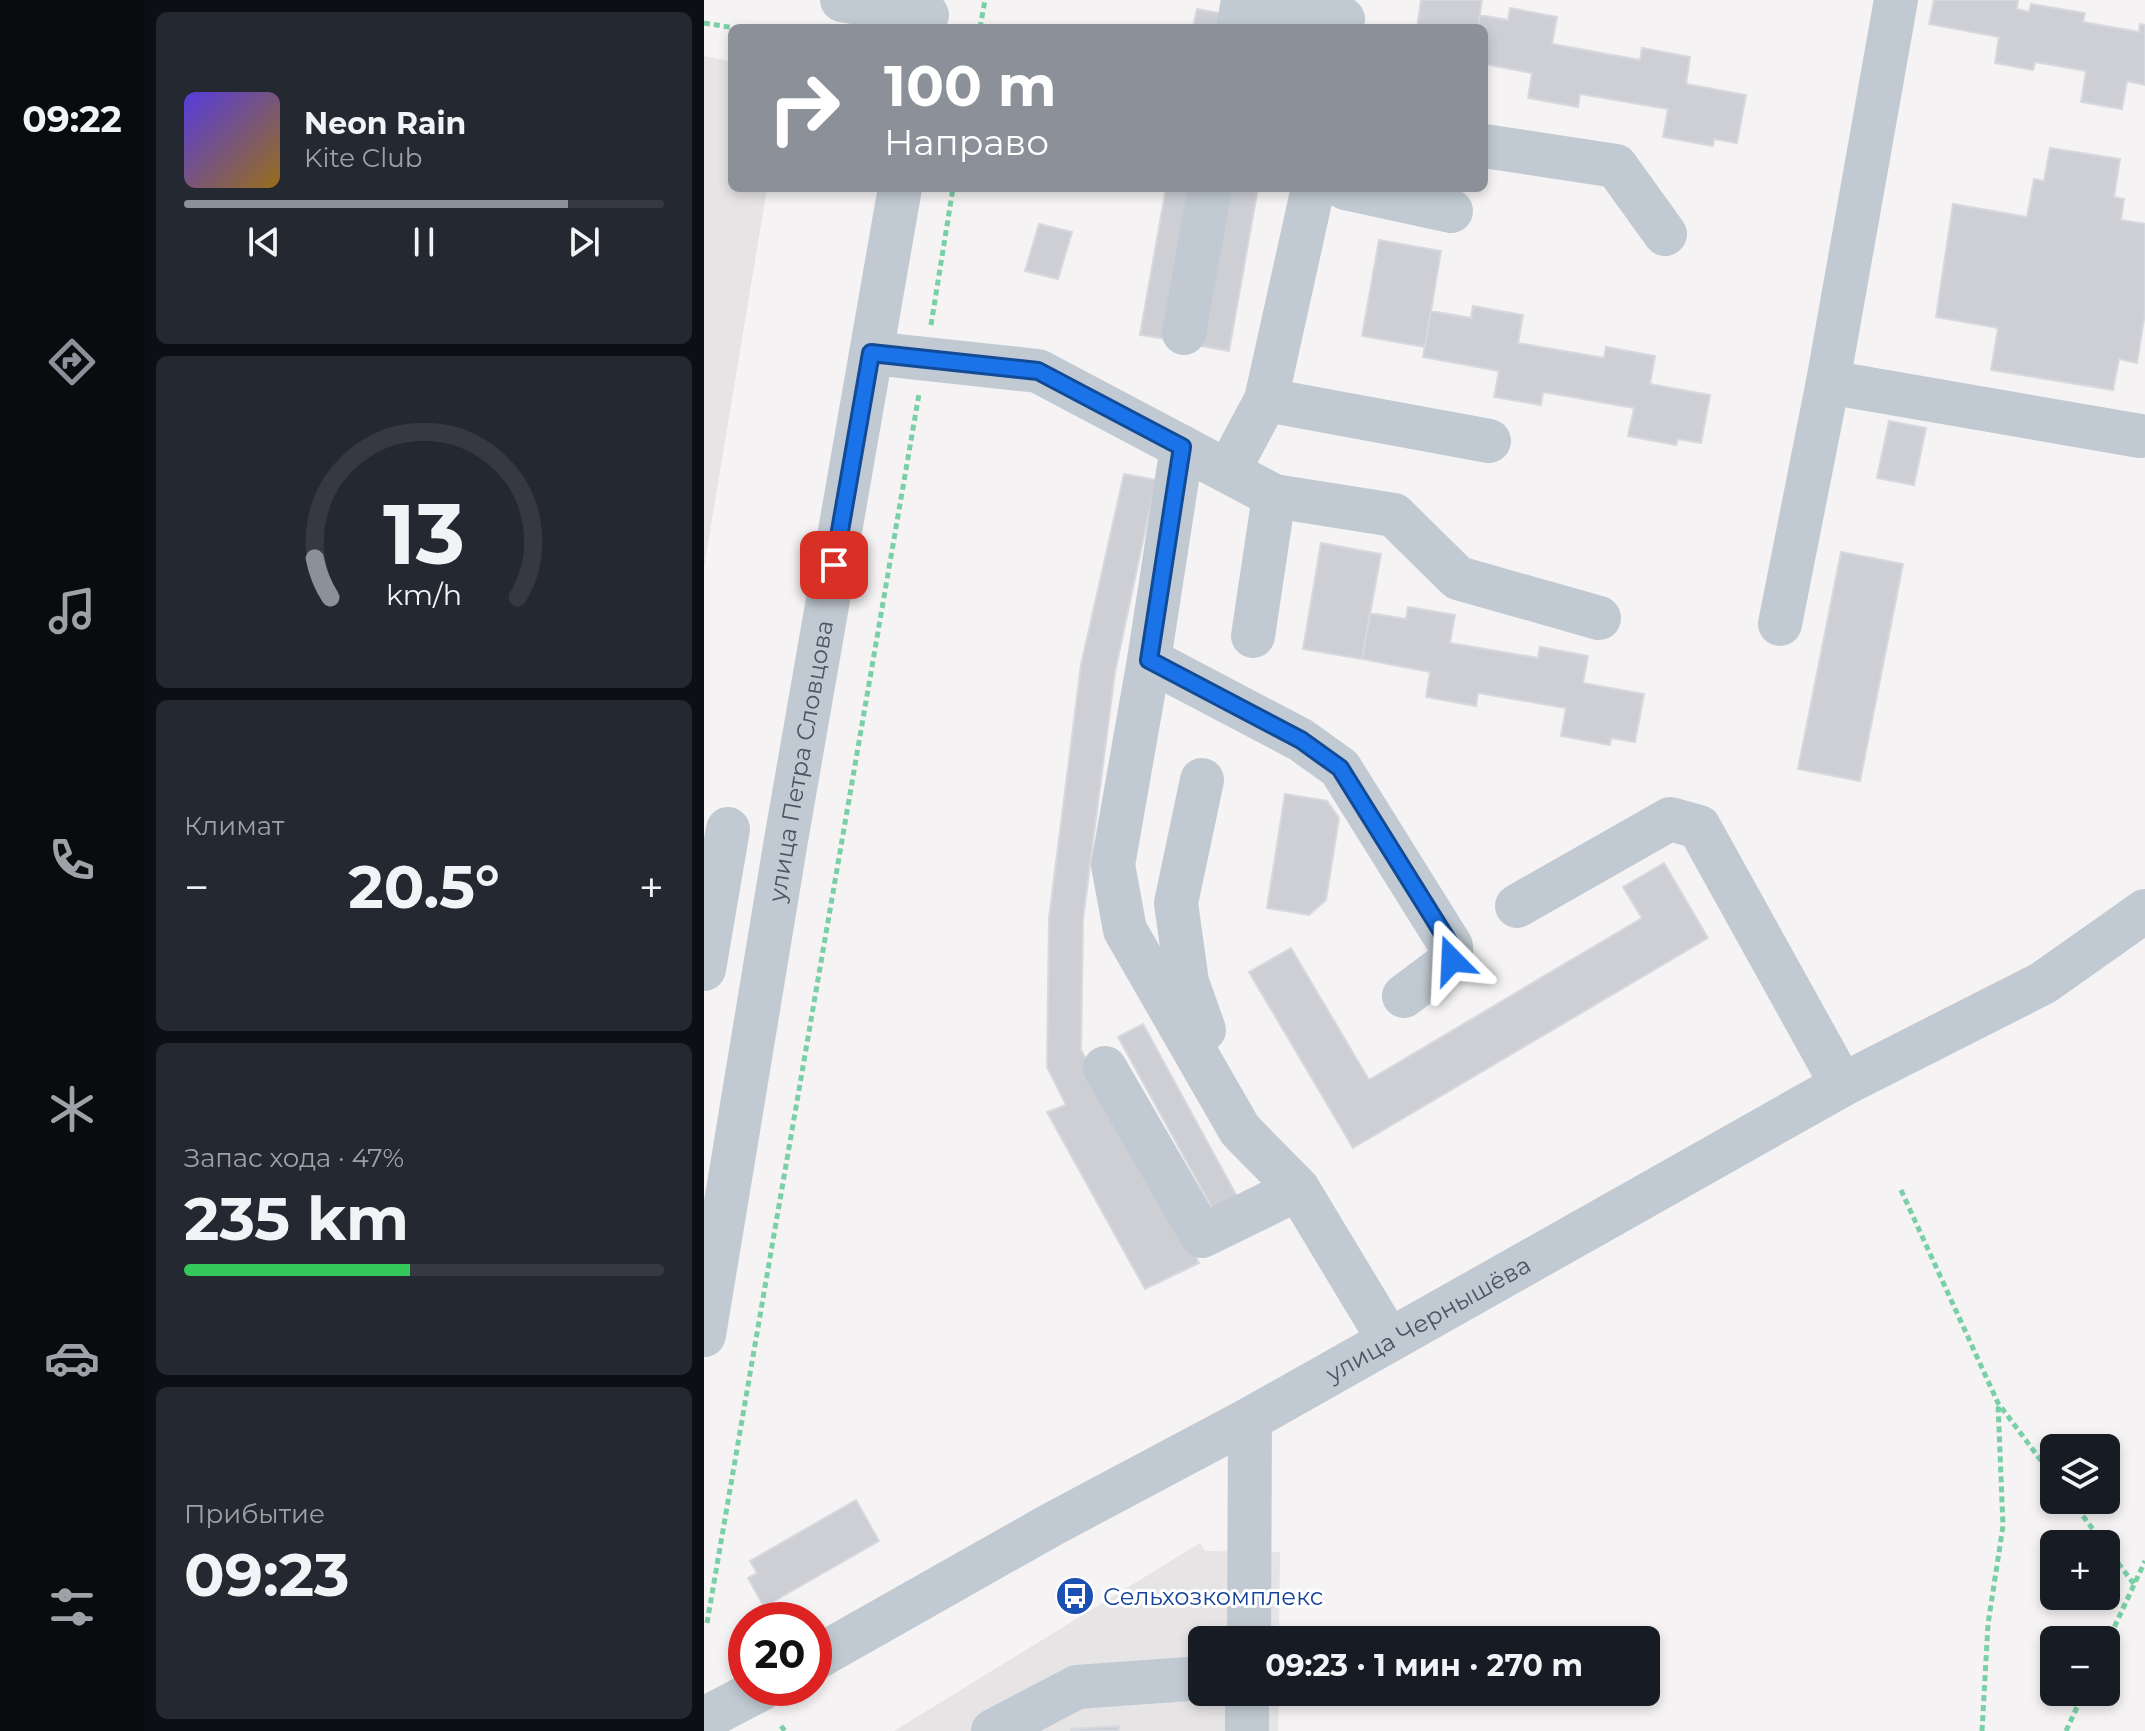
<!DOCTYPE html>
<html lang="ru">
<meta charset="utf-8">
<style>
:root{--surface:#171b24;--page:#242831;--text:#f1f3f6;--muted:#9ea1a6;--line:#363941;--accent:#8c9099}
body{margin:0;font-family:Montserrat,sans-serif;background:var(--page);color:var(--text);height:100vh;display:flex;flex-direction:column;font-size:30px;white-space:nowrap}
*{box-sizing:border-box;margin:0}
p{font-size:26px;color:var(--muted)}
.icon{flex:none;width:44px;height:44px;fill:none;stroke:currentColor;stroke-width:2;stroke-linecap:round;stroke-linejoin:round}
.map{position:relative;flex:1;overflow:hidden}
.drawer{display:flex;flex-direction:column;gap:12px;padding:12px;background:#0d0f14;width:560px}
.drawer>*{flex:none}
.guide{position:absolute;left:24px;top:24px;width:760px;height:168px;border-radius:12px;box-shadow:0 4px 12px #0003;background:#8c9099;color:#fff;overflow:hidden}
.controls{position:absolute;left:1336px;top:1434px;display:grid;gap:16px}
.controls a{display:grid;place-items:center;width:80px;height:80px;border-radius:12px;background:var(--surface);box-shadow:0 4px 12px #0003;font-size:40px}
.speed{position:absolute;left:24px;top:1602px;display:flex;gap:16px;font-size:40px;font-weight:700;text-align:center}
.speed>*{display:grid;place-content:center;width:104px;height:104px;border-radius:50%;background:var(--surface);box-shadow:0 4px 12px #0003;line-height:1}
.speed .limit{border:12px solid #d22;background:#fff;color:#111}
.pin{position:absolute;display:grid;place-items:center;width:68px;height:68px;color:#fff;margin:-34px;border-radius:16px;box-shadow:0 4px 12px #0006}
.me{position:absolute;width:88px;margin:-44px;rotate:339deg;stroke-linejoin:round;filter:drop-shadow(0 0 6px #0008)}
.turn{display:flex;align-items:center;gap:28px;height:168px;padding:0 24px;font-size:36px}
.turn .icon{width:104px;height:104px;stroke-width:2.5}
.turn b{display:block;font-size:56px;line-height:68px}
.big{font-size:60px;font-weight:700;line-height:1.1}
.drawer .tile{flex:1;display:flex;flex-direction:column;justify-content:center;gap:12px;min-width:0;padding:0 28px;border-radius:12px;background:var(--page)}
.drawer .dial{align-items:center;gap:0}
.dial svg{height:208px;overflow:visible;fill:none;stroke:var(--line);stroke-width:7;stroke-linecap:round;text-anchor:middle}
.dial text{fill:var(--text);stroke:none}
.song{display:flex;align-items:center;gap:24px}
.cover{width:96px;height:96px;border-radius:12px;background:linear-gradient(135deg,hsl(250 70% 55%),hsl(40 70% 35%))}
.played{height:8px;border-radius:4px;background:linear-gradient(90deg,var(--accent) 80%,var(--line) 80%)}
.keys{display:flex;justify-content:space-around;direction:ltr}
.heat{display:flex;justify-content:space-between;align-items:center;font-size:44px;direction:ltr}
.charge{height:12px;border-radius:6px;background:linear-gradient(90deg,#34c759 47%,var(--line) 0)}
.trip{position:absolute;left:484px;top:1626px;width:472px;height:80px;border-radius:12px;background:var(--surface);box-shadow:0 4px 12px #0003;font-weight:700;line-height:80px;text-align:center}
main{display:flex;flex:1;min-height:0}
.dock{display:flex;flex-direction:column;width:144px;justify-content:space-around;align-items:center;background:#090b0e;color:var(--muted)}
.dock .icon{width:56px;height:56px}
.dock .active{color:var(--accent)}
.dock b{font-size:36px;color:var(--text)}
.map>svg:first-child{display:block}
.education{fill:#e6e4e5}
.building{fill:#cdcfd5;stroke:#d7d9de;stroke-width:2}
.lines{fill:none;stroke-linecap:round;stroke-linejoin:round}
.path{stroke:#7ad0a6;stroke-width:5;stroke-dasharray:6 4;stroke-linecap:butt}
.minor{stroke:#c1cad2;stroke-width:44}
.route-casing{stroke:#114b97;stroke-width:20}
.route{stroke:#1a73e8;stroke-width:14}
.labels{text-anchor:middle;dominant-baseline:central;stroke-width:6;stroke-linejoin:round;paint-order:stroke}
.street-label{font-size:24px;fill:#4a5661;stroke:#fff}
.transit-label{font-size:24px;fill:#164399;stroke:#fff;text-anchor:start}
</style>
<main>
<nav class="dock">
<b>09:22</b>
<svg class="icon active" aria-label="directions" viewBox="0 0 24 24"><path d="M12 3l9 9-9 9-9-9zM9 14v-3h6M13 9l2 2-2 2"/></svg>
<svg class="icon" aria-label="music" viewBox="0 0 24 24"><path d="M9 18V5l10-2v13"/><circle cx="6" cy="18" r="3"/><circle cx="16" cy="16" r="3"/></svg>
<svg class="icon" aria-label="phone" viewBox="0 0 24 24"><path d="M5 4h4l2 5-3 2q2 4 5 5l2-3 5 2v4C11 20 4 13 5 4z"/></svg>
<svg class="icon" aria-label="climate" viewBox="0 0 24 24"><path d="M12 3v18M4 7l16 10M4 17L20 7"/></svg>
<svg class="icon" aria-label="car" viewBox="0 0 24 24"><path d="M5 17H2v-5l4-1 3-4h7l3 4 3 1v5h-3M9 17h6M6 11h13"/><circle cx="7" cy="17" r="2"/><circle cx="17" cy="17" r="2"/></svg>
<svg class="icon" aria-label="filters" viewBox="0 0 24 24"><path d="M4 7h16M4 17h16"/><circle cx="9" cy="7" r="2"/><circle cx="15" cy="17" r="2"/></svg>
</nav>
<section class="drawer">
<div class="tile">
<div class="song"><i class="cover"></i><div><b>Neon Rain</b><p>Kite Club</p></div></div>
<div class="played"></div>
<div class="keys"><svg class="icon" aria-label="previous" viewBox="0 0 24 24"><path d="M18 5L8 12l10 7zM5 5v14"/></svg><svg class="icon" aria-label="pause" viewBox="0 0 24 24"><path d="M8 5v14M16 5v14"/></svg><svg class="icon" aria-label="next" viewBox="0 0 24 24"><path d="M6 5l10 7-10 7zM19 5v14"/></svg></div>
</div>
<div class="tile dial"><svg viewBox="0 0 100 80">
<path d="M14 69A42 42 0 1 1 86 69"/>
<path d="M14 69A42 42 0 0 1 8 54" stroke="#8c9099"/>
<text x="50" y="56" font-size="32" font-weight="700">13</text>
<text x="50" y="72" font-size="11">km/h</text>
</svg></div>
<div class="tile"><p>Климат</p>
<div class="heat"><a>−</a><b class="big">20.5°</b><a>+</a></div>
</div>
<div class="tile"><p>Запас хода · 47%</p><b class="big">235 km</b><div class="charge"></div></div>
<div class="tile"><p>Прибытие</p><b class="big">09:23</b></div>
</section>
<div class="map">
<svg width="1441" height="1731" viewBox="0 0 1441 1731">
<rect width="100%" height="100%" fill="#f5f3f3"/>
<path class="education" d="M0,56l28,6v126h35l-63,380z
M496,1543l5,8 75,1 -1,88h-77v52h77l-1,39h-384z"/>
<path class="building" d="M717,0h61l-4,28h-61z
M1230,0h84l-1,9 12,3 2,-8 54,9 -2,9 56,10 1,-8 5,1v60l-18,-4 -5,28 -41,-7 5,-31 -51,-9 -2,8 -38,-7 4,-26 -70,-13z
M806,8l47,9 -5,27 88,16 2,-12 48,9 -4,27 60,11 -9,48 -23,-4 -1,7 -50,-9 5,-28 -88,-15 -2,13 -50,-9 4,-25 -48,-9v-36h-6l2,-13 28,5z
M493,9l28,5 -3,14h-29z
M1346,148l70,11 -6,38 10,2 -3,21 24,4v89l-8,50 -18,-4 -6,31 -122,-20 7,-42 -62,-11 17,-113 74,13 7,-38 10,2z
M462,188h28l-27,151 -27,-4z
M525,188h29l-29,163 -28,-5z
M335,224l33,8 -14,47 -33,-8z
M675,240l62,11 -16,96 -63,-11z
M769,306l50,9 -5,28 86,15 2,-11 49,9 -5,28 60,11 -9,48 -23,-4 -2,6 -48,-9 6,-28 -91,-16 -2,13 -47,-8 5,-26 -76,-14 8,-46 40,7z
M1185,421l37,7 -12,57 -37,-7z
M420,474l32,6 -41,192 -32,247 -2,131 118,213 -54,26 -98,-177 19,-7 -19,-38 2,-149 32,-253z
M617,543l60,11 -19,105 -59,-10z
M1137,552l62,12 -43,217 -62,-12z
M704,607l47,8 -5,28 88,15 2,-11 48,9 -5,27 61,11 -9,48 -24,-4 -1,7 -49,-9 5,-28 -88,-15 -2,13 -50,-9 4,-25 -68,-13 8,-46 36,6z
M581,794l42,7 12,17 -13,82 -17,15 -42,-7z
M960,863l44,75 -355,210 -104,-176 42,-24 78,132 273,-162 -19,-31z
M439,1024l96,176 -24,13 -97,-176z
M152,1500l23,41 -115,66 -16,-29 9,-5 -7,-12z
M415,1726v5h-48v-2z"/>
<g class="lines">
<path class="path" d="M0,23l31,5
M276,28l5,-28
M227,325l22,-137
M1197,1190l97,213 56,75
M1367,1500l33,44
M1402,1547l28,37
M3,1623l212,-1229
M1402,1645l39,-84
M77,1726l4,5
M1278,1731l6,-107 15,-98 -5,-123
M1362,1731l18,-39"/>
<g class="minor">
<path d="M138,0l85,15"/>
<path d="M534,28l5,-27 100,18"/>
<path d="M780,146l132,20 49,68"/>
<path d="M641,188l106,23"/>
<path d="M480,333l26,-145"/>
<path d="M167,353l167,18 236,125 120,19 64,63 141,40"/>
<path d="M1124,382l312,54"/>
<path d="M562,400l223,41"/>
<path d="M478,447l-33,213 -36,205 12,65 115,200 58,59 91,151"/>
<path d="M524,471l38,-71 47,-212"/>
<path d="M1076,624l48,-242 68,-382"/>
<path d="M549,636l21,-140"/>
<path d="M445,660l152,80 39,28 111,178 1,14 -48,36"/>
<path d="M498,780l-26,123 11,79 17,48"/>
<path d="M813,906l153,-87 29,8 143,258"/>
<path d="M0,969l24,-140"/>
<path d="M401,1068l97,168 96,-47"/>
<path id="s1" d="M0,1335l82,-495 114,-652"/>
<path d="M545,1640l1,-221"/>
<path id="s2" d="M110,1659l235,-133 201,-107 592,-334 201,-102 102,-72"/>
<path d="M0,1719l59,-31"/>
<path d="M289,1731l84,-44 125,-9"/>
<path d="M543,1731v-39"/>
</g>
</g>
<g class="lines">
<g class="route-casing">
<path id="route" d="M130,565l37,-212 167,18 144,76 -33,213 152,80 39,28 111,178 1,14"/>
</g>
<use href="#route" class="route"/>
</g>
<defs>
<g id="bus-disc" transform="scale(2)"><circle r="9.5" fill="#1a4fb4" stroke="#fff"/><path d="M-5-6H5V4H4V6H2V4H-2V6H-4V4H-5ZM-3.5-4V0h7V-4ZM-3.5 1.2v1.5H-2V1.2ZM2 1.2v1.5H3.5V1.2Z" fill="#fff"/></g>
</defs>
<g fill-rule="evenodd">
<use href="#bus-disc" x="371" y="1596"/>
</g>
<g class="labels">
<g class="street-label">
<text stroke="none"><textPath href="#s1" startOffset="582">улица Петра Словцова</textPath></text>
<text stroke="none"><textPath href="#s2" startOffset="702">улица Чернышёва</textPath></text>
</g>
<g class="transit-label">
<text x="399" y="1596">Сельхозкомплекс</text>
</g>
</g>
</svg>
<div class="controls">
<a><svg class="icon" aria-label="layers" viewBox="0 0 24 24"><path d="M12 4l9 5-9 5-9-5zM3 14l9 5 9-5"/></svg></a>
<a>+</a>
<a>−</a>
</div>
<div class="speed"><div class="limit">20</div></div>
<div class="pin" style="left:130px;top:565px;background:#d93025"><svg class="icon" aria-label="arrive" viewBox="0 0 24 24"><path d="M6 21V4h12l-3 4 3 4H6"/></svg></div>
<svg class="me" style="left:748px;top:960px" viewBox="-20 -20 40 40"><path d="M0-17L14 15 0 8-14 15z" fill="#1a73e8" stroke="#fff" stroke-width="4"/></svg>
<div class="trip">09:23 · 1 мин · 270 m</div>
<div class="guide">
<div class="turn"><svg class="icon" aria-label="right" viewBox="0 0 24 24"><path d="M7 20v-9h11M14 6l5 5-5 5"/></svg><div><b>100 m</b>Направо</div></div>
</div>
</div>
</main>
